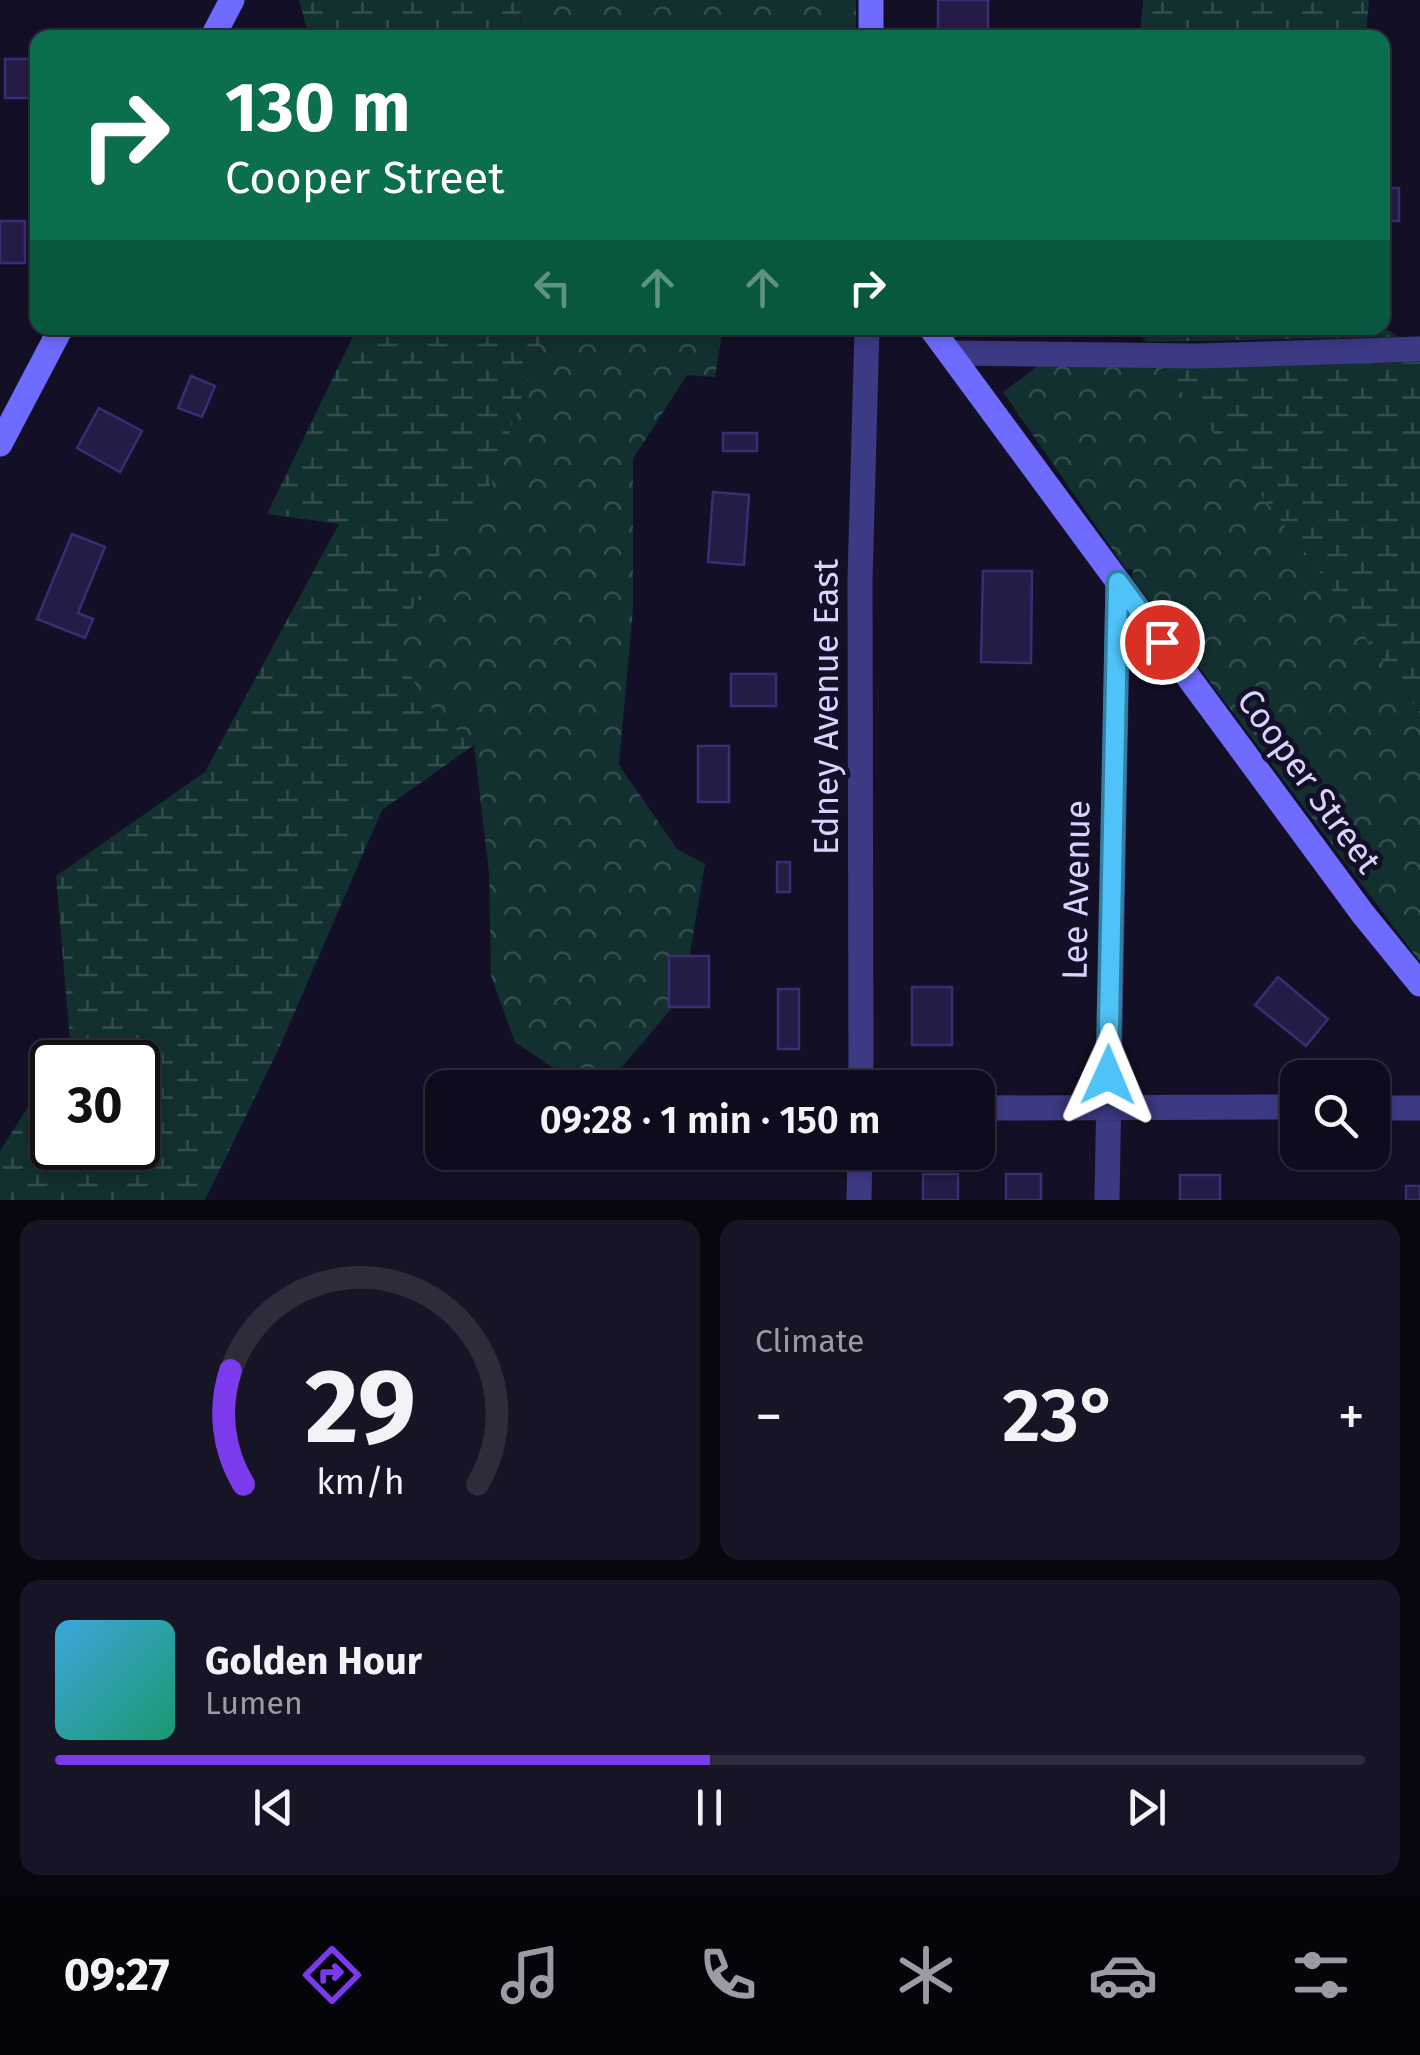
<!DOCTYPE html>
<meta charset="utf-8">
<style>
:root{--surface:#0e0b1c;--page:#171425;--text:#f1f3f6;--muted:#9b9ba3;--line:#2e2b3b;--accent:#7c3aed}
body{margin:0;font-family:"Fira Sans",sans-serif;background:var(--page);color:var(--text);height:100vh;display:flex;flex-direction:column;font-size:38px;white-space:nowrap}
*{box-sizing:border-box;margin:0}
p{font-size:32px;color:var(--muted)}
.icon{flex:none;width:55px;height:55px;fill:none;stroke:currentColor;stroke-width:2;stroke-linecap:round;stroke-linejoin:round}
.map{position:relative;height:1200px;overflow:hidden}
.details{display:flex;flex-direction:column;gap:20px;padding:20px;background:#08060f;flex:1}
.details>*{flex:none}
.top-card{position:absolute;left:30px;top:30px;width:1360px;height:305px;border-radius:20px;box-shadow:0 5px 15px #0003,0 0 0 2px var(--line);background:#0b6e4f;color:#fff;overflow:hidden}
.fabs{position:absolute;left:1280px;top:1060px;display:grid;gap:20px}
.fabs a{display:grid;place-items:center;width:110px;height:110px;border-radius:20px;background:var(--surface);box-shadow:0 5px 15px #0003,0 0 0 2px var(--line);font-size:50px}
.speed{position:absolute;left:30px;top:1040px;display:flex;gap:20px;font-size:50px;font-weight:700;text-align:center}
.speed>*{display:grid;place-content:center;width:130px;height:130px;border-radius:50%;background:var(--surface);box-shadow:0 5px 15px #0003,0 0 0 2px var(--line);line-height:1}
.speed .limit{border:5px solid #111;border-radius:15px;background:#fff;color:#111}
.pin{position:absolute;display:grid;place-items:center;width:85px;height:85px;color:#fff;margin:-42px;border:5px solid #fff;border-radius:50%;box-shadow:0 2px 10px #0007}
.me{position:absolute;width:110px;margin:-55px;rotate:1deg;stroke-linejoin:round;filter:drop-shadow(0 0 8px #0008)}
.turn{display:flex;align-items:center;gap:35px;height:210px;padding:0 30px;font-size:45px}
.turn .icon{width:130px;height:130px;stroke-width:2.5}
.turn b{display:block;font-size:70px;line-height:85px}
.lanes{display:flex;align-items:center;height:95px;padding:0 30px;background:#0003;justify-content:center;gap:50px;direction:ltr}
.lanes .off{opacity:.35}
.big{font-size:75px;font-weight:600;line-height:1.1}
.details .tile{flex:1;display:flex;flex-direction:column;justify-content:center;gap:15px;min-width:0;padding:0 35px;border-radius:20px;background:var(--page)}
.details .dial{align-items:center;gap:0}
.dial svg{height:260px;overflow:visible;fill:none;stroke:var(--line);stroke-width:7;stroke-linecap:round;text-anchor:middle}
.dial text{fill:var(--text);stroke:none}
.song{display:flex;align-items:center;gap:30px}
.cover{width:120px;height:120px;border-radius:15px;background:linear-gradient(135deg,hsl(200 70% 55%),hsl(160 70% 35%))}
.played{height:10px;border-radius:5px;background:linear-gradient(90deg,var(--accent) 50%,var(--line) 50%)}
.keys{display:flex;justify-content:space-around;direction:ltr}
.heat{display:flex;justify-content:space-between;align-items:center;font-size:55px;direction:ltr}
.details .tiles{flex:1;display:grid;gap:20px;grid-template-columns:1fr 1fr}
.tile:last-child{grid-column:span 2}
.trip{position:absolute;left:425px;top:1070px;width:570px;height:100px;border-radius:20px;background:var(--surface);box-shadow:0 5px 15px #0003,0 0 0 2px var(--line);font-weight:600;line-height:100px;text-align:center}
.menu{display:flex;height:160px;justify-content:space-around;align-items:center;background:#06040b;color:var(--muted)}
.menu .icon{width:70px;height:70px}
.menu .current{color:var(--accent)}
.menu b{font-size:45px;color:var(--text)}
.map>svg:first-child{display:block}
.forest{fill:url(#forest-crowns)}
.wetland{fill:url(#wetland-marsh)}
.building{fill:#241b47;stroke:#3b2d73;stroke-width:2.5}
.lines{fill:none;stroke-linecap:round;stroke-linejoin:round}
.street{stroke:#3d3a85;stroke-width:25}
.secondary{stroke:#6f6bff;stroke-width:25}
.route-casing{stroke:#337fa1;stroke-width:25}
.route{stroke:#4fc3f7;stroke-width:18}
.labels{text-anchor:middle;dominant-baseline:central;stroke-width:10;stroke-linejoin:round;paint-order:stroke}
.street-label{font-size:35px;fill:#d9d4ff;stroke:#130f26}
</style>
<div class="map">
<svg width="1420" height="1200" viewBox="0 0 1420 1200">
<defs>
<pattern id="forest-crowns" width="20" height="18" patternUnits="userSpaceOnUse" patternTransform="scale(2.5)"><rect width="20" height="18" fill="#12302f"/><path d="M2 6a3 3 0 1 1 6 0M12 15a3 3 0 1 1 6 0" fill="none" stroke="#344d4e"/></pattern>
<pattern id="wetland-marsh" width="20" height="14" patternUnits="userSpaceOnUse" patternTransform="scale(2.5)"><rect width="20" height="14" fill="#12302f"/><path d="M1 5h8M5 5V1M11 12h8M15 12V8" fill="none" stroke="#344d4e"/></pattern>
</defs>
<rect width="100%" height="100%" fill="#130f26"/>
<path class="forest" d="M521,0h335v37h-336z
M547,328h176l-8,49 -28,-2 -54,84v150l-14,156 58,84 28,15 -22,131 -77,91h-26l-65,-44 -24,-66 -2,-103 -15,-128 -52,-45 -27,-59 43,-84 53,-73z
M1038,366l125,2 143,185 114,161v248l-288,-384 1,-8 -7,-1 -123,-177z"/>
<path class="wetland" d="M299,0h222l-1,37h-211z
M1143,0h226l-3,37h-226z
M1383,327l16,10 -253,5 -11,-14z
M357,328h190l-56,156 -53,73 -42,84 26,59 52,45 -92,65 -102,236 -75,154h-205v-49l52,-82v79h86v-86h-82l14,-21 -14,-165 149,-104 134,-248 -72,-10z
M1420,362v352l-114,-161 -143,-185z"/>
<path class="building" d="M938,0h50v37h-50z
M5,59h33v39h-33z
M1382,188h17v33h-17z
M0,221h25v42h-25z
M191,376l24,10 -13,31 -24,-9z
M99,408l43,23 -22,41 -43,-24z
M723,433h34v18h-34z
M713,492l36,3 -5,70 -36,-3z
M72,534l33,13 -27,66 15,6 -8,19 -48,-19z
M983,571h49l-1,92 -50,-1z
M731,674h45v32h-45z
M698,746h31v56h-31z
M777,862h13v30h-13z
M669,956h40v51h-40z
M1278,977l50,42 -22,27 -51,-41z
M912,987h40v58h-40z
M778,989h21v60h-21z
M923,1174h35v26h-35z
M1006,1174h35v26h-35z
M1180,1175h40v25h-40z
M1406,1186h14v14h-14z"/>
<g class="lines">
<path class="street" d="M950,353l247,3 223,-7
M861,1088l-1,-508 7,-252
M978,1108l320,-1
M1372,1108h48
M859,1200l1,-48
M1107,1200l11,-618"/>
<path class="secondary" d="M212,38l20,-38
M871,38v-38
M931,328l432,586 57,70
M0,444l61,-116"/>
</g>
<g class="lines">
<g class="route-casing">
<path id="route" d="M1108,1075l10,-493 44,60"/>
</g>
<use href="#route" class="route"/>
</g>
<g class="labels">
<g class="street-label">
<text transform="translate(826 707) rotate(-90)">Edney Avenue East</text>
<text transform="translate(1309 781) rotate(54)">Cooper Street</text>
<text transform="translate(1076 890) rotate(-89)">Lee Avenue</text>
</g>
</g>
</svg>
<div class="fabs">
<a><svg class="icon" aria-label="search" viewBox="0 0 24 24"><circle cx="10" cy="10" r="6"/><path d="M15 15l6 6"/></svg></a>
</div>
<div class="speed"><div class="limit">30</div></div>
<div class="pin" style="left:1162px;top:642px;background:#d93025"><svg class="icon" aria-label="arrive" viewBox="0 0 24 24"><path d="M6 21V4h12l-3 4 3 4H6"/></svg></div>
<svg class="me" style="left:1108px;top:1075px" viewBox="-20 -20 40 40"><path d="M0-17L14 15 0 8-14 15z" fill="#4fc3f7" stroke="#fff" stroke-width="4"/></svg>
<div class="trip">09:28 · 1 min · 150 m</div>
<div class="top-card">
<div class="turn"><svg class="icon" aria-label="right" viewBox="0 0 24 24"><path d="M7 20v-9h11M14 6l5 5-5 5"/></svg><div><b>130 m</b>Cooper Street</div></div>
<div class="lanes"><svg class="icon off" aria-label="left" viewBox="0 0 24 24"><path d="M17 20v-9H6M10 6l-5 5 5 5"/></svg><svg class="icon off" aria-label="ahead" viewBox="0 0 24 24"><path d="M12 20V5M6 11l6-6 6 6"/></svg><svg class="icon off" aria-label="ahead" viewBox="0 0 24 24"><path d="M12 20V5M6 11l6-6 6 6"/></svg><svg class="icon" aria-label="right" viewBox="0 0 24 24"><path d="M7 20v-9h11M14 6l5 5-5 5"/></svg></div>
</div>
</div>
<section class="details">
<div class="tiles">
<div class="tile dial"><svg viewBox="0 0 100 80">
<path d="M14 69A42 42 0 1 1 86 69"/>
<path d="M14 69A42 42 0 0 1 10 34" stroke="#7c3aed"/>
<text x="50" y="56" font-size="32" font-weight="700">29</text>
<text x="50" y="72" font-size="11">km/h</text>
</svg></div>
<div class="tile"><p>Climate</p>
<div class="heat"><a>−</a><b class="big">23°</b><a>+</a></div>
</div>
<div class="tile">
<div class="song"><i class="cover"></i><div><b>Golden Hour</b><p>Lumen</p></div></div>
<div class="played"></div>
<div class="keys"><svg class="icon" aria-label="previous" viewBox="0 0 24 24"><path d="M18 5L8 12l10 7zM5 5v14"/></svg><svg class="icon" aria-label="pause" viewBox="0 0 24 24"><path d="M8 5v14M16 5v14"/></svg><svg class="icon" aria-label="next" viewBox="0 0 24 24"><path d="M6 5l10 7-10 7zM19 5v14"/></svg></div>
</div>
</div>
</section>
<nav class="menu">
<b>09:27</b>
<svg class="icon current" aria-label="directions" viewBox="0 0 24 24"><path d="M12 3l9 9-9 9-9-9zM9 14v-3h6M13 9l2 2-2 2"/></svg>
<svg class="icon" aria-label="music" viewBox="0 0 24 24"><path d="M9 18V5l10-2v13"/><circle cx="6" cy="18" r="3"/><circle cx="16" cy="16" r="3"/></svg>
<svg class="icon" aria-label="phone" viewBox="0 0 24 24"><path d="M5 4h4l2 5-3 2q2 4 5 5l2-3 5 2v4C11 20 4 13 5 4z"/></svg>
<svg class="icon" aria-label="climate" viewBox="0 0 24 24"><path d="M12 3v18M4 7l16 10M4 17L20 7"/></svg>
<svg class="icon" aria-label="car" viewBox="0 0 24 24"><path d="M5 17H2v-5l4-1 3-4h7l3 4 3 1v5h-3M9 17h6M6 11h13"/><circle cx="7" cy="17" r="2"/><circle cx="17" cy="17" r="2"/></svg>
<svg class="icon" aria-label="filters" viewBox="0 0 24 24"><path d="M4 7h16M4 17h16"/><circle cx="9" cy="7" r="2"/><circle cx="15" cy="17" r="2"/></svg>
</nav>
